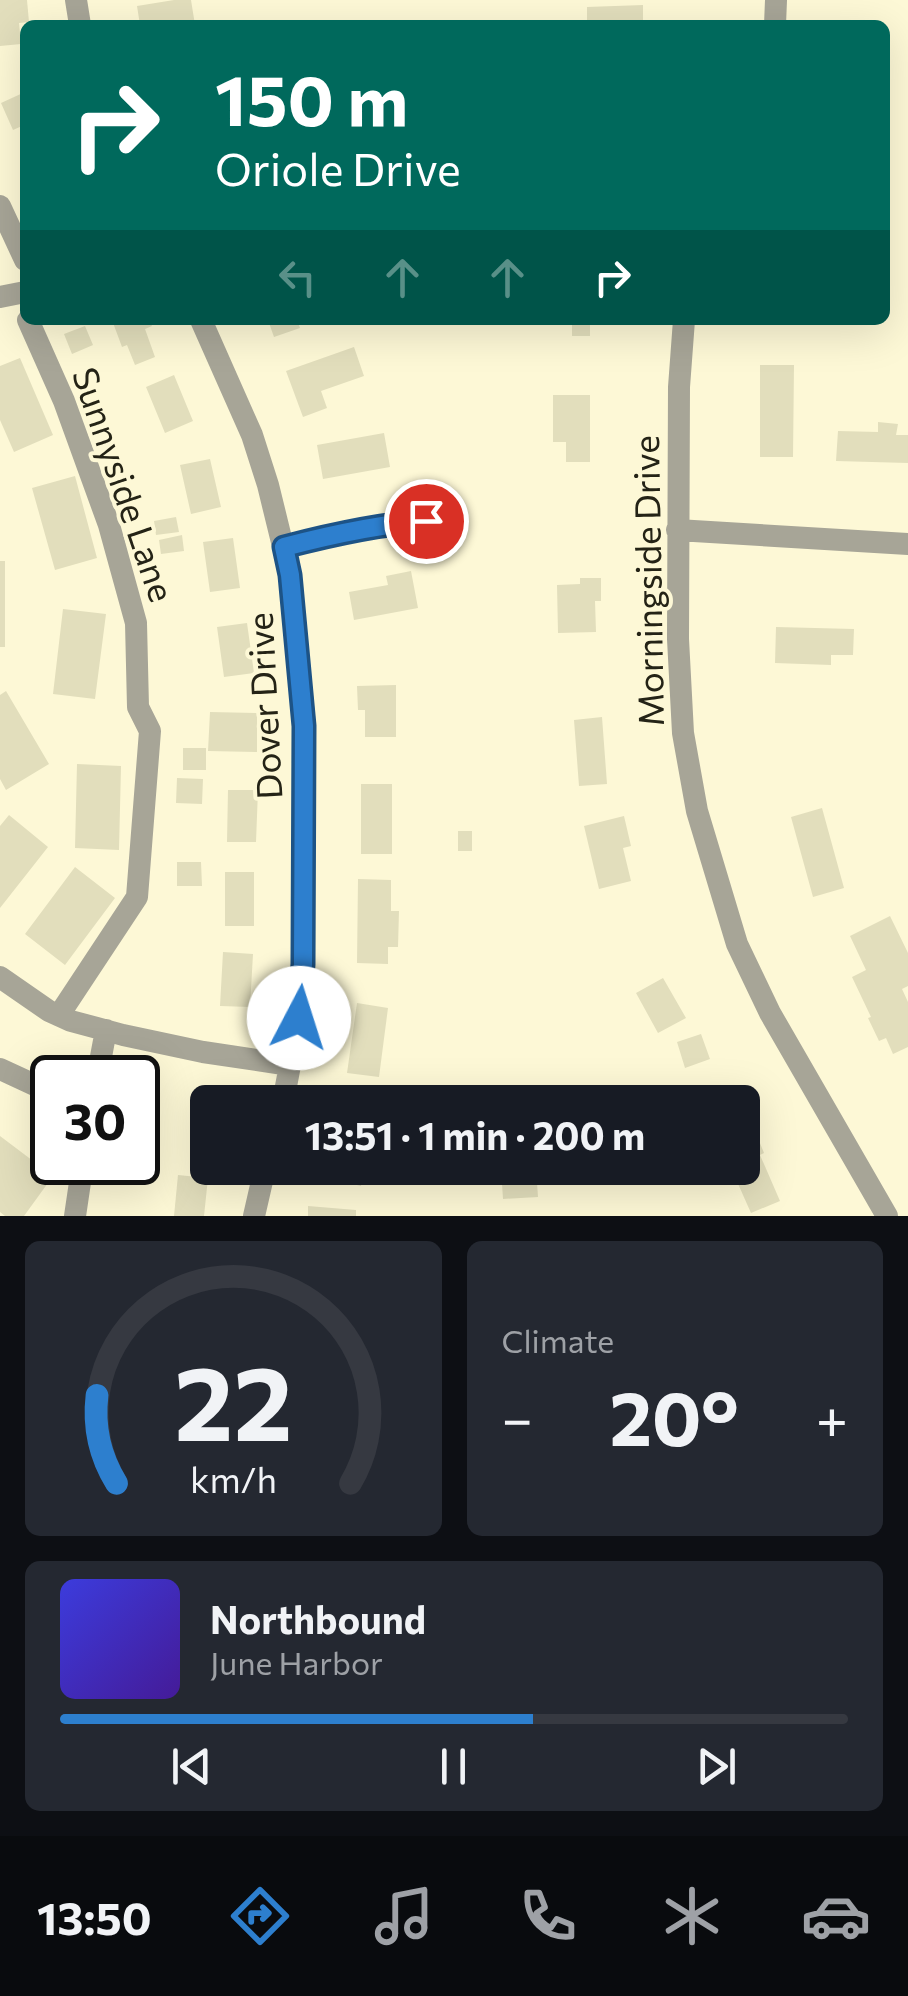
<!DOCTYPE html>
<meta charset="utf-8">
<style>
:root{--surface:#171b24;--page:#242831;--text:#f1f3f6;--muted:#9ea1a6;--line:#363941;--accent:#2d7fce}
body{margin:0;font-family:Commissioner,sans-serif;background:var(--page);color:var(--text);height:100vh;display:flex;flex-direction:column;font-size:38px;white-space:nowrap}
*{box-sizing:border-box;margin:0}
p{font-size:32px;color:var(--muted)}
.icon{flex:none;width:55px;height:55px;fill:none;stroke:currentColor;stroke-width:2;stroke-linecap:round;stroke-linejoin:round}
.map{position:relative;height:1216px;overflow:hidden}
.panel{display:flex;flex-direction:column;gap:25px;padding:25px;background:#0d0f14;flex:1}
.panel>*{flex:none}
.top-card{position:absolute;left:20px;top:20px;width:870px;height:305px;border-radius:15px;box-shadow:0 10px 40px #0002;background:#00695c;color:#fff;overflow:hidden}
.speed{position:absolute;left:30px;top:1055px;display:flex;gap:20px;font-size:50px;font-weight:700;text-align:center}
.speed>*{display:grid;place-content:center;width:130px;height:130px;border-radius:50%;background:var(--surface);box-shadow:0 10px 40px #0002;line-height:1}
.speed .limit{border:5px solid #111;border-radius:15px;background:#fff;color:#111}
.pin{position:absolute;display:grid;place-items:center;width:85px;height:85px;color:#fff;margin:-42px;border:5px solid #fff;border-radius:50%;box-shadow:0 2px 10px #0007}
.me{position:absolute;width:110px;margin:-55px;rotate:5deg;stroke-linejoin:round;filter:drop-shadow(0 0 8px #0008)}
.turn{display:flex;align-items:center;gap:35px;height:210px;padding:0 30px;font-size:45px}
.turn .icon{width:130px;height:130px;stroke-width:2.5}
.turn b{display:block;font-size:70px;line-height:85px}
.lanes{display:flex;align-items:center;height:95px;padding:0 30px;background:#0003;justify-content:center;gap:50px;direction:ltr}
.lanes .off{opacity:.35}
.big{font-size:75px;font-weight:700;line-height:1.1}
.panel .widget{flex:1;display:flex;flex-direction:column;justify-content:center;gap:15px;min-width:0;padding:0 35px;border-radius:15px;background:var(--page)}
.panel .dial{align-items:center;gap:0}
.dial svg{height:260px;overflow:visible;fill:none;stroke:var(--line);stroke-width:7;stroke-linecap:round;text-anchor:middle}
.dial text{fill:var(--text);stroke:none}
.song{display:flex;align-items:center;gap:30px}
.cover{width:120px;height:120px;border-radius:15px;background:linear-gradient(135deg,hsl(240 70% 55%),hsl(260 70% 35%))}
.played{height:10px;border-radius:5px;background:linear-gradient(90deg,var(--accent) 60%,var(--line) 60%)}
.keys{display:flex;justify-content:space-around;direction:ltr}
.heat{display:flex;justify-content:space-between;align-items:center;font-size:55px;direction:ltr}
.panel .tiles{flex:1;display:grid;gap:25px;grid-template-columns:1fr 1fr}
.widget:last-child{grid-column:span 2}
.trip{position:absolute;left:190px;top:1085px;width:570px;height:100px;border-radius:15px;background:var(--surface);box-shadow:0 10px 40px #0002;font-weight:700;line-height:100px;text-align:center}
.menu{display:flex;height:160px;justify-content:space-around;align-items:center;background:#090b0e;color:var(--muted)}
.menu .icon{width:70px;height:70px}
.menu .current{color:var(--accent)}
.menu b{font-size:45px;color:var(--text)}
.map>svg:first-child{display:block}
.building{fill:#e2debc}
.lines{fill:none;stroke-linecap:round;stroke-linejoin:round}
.minor{stroke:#a7a597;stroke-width:22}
.route-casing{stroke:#1d5386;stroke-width:25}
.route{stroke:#2d7fce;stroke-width:18}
.labels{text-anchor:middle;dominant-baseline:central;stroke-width:8;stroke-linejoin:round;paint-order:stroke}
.street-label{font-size:35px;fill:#242316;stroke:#fdf8d6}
</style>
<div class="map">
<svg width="908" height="1216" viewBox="0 0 908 1216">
<rect width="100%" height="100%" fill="#fdf8d6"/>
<path class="building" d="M0,0h27l2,22 -10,1 2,21 -21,2z
M174,0h17l4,25h-55l-3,-19z
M643,5v20h-56v-18z
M25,92v42l-3,-8 -9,4 -12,-27z
M112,320h37l3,6 -7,3 10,28 -20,8 -8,-20 -5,2z
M268,320h29l3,8 -26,9z
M572,320h18v16h-18z
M85,326l8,19 -21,9 -8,-20z
M354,347l10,29 -43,15 6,17 -24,9 -17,-46z
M20,358l33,77 -39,17 -14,-32v-54z
M760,365h34l-1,92h-33z
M174,375l19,46 -28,12 -19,-46z
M553,395h37v67h-24v-20h-13z
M878,422l20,2 -2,11h12v28l-72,-2 2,-30 40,1z
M384,433l6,34 -67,12 -6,-34z
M210,459l11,48 -30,7 -11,-49z
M75,476l22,82 -42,12 -23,-82z
M176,517l3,15 -23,3 -2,-14z
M182,535l2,16 -23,3 -2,-14z
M233,538l7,50 -30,4 -7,-50z
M0,561h5v86h-5z
M411,571l7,37 -64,12 -5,-28 39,-7 -2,-9z
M580,578h21v23h-6l1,31 -38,1 -1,-48 23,-1z
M63,609l43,5 -11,85 -42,-5z
M247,623l7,50 -30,4 -7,-50z
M776,627l78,2 -1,26h-22v10l-56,-2z
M396,685v52h-31v-27h-7l-1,-24z
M6,691l43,73 -43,26 -6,-11v-84z
M210,712l47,1v39l-49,-1z
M602,717l5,67 -28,2 -5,-66z
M183,748h23v22h-23z
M77,764l44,2 -2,84 -44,-2z
M177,778l26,1 -1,25 -26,-1z
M361,784h31v70h-31z
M228,790h30l-2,52h-29z
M822,808l22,80 -31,9 -22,-80z
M9,815l39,32 -48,61v-82z
M624,816l7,30 -8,2 8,33 -32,8 -15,-63z
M458,831h14v20h-14z
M177,862h24l1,24h-25z
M75,867l40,31 -50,67 -40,-31z
M225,872h29v54h-29z
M358,879l33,1v31h8l-1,36h-10v17l-31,-1z
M890,916l18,37v33l-6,3 6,13v45l-15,7 -7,-16 -7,3 -11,-23 3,-1 -19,-40 14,-7 -16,-34z
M223,952l30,2 -3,53 -30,-1z
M663,978l23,40 -28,15 -22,-40z
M357,1003l31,5 -9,69 -32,-4z
M701,1034l9,25 -25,9 -8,-26z
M200,1095l28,6v1h-20v49l-18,-3z
M753,1126l11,27 -4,2 20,46 -29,12 -20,-45h11v-37z
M0,1136l53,40 -29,40h-19l-5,-4z
M329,1168h36l-4,18 -34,-8z
M501,1168h35l2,29 -35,2z
M178,1175l30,3 -4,38h-30z
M308,1206l48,4v6h-48z"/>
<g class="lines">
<path class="minor" d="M76,0l4,25
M775,25l1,-25
M0,206l25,54
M0,297l25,-5
M28,320l36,81 45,124 27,98 2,84 12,24 -13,166 -78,118
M201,320l51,115 16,50 22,90 15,151 -2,238 -4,54 -16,84
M684,320l-5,67 -1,252 5,94 14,78 40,133 33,69 117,203
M677,530l231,14
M284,547c46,-12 94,-23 142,-26
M0,977l49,34 22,10 52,14 80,17 87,13
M0,1069l52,24
M97,1078l9,-48
M75,1216l8,-54
M254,1216l11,-48"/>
</g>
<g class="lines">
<g class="route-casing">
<path id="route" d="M299,1018l4,-54 1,-238 -14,-151 -6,-28c46,-12 94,-23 142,-26"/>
</g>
<use href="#route" class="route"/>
</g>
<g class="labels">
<g class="street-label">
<text transform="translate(125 484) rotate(71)">Sunnyside Lane</text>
<text transform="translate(647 581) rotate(-91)">Morningside Drive</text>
<text transform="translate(263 706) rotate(-93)">Dover Drive</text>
</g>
</g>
</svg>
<div class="speed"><div class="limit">30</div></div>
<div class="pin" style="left:426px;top:521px;background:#d93025"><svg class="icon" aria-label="arrive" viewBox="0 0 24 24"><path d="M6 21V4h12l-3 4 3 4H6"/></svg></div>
<svg class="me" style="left:299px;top:1018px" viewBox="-20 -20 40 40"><circle r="19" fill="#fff"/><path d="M0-13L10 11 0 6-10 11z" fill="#2d7fce"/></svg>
<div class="trip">13:51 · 1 min · 200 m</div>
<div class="top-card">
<div class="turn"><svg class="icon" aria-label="right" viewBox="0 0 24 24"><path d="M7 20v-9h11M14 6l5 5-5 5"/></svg><div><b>150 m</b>Oriole Drive</div></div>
<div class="lanes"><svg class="icon off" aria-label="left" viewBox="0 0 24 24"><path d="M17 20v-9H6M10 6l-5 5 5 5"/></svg><svg class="icon off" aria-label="ahead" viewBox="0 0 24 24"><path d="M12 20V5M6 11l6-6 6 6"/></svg><svg class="icon off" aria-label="ahead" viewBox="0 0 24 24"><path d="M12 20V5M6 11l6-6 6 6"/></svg><svg class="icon" aria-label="right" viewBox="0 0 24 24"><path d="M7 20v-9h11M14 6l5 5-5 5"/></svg></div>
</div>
</div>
<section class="panel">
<div class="tiles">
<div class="widget dial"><svg viewBox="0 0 100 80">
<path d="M14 69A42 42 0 1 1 86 69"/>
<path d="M14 69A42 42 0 0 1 8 42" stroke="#2d7fce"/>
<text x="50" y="56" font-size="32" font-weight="700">22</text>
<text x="50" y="72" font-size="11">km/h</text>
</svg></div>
<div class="widget"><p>Climate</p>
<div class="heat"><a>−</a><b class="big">20°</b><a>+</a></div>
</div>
<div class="widget">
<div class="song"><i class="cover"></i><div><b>Northbound</b><p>June Harbor</p></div></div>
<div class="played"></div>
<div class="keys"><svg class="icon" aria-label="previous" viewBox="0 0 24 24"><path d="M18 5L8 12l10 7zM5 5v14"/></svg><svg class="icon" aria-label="pause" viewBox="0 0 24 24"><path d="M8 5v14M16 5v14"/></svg><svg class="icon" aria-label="next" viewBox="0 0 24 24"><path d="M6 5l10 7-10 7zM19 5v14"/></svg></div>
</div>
</div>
</section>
<nav class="menu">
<b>13:50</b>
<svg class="icon current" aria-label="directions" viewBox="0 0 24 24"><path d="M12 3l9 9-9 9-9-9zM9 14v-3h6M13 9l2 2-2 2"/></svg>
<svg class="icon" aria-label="music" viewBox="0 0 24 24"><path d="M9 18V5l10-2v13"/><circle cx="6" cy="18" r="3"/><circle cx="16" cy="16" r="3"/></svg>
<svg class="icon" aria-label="phone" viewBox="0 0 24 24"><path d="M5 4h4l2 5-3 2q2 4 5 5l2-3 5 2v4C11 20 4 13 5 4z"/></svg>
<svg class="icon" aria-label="climate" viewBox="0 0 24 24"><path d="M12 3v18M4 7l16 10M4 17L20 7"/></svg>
<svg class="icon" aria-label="car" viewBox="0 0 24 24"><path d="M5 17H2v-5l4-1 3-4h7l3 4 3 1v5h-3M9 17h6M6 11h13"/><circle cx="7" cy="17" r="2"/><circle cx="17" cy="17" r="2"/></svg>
</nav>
